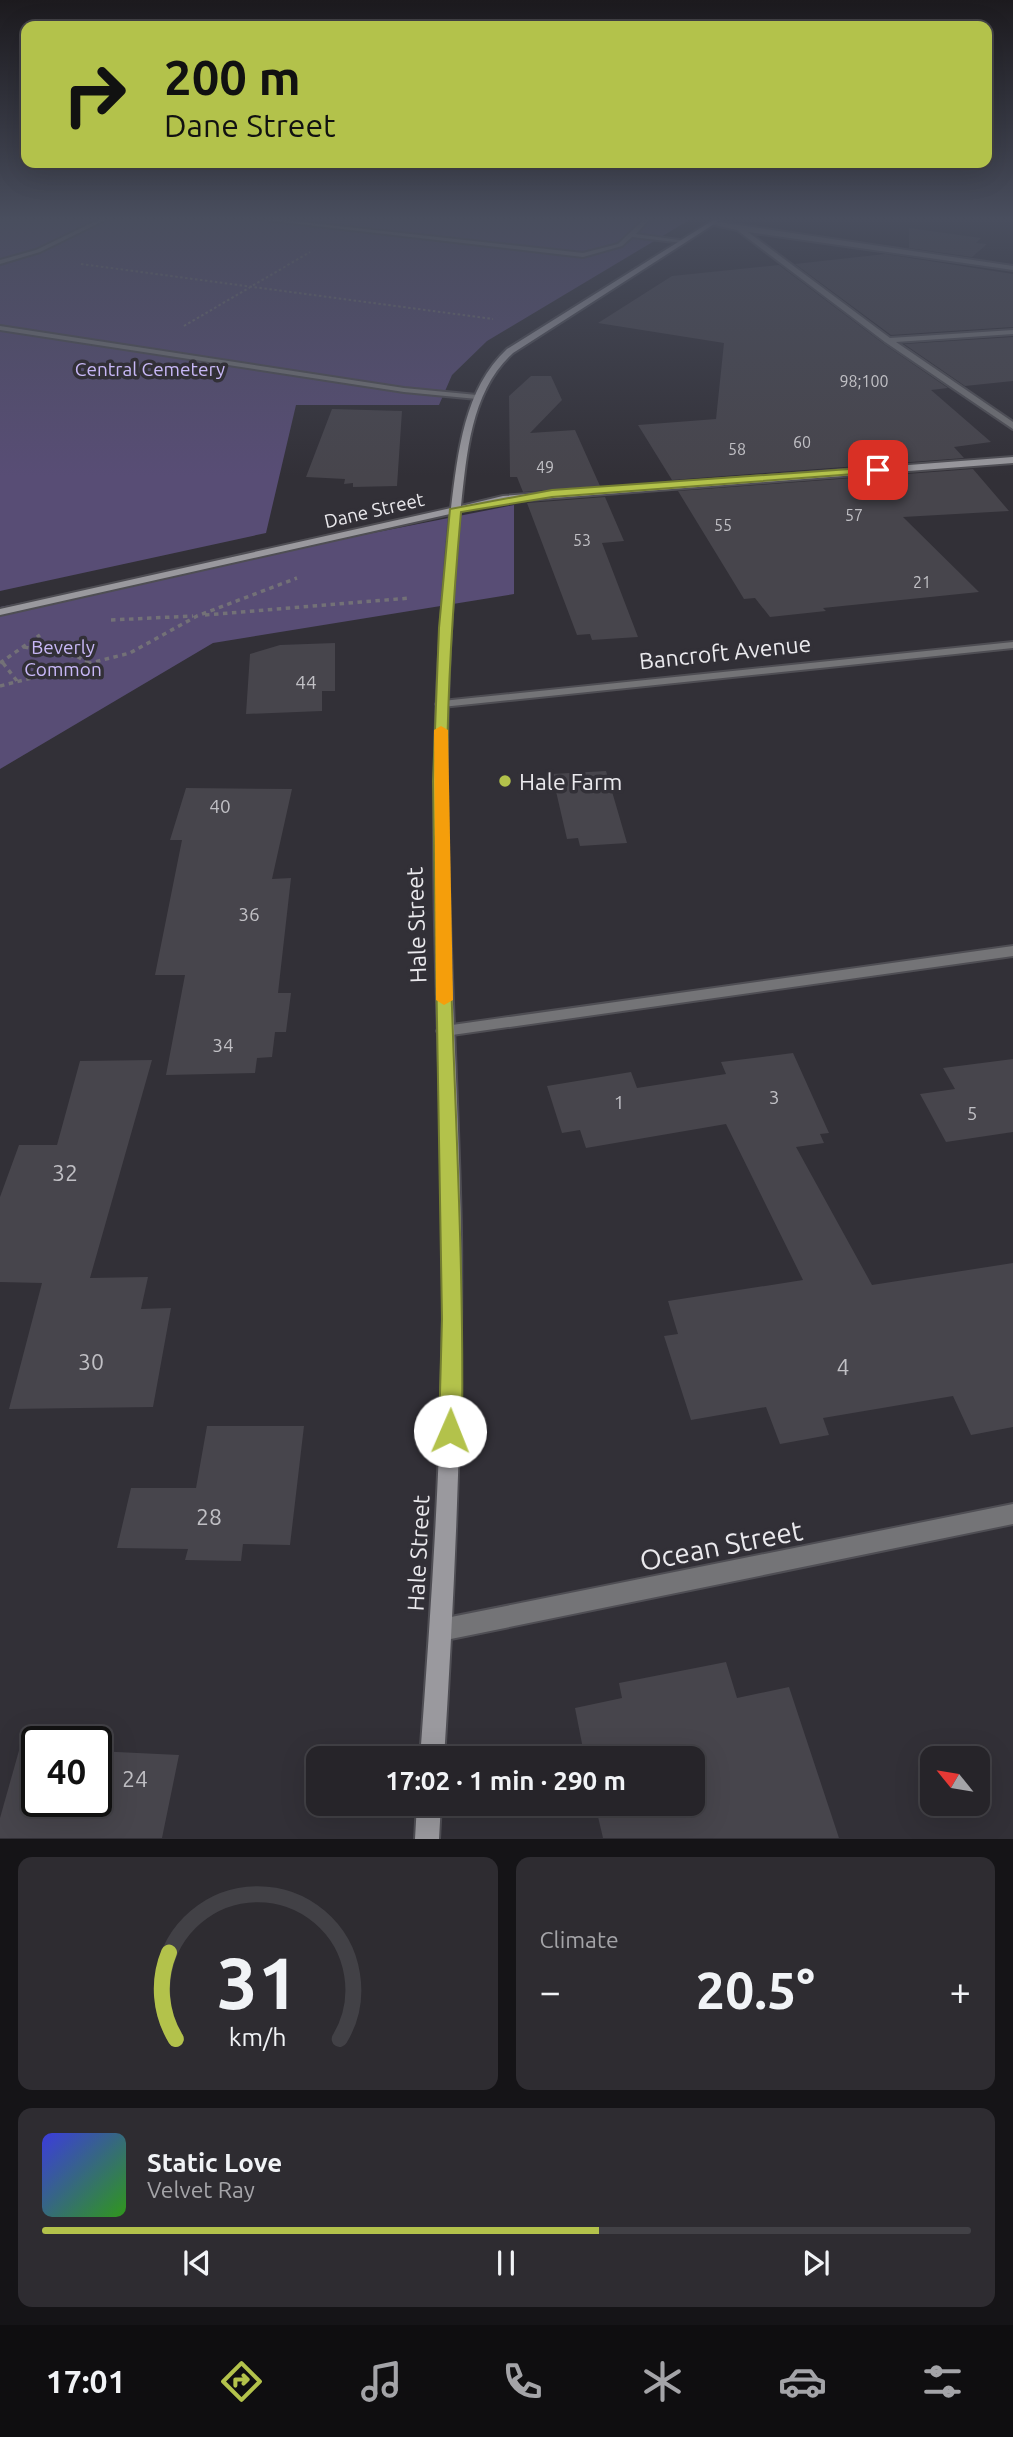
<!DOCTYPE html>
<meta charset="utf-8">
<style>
:root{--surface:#262429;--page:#2e2c31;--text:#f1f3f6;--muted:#a4a4a8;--line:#424146;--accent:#b3c24b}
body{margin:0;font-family:Ubuntu,sans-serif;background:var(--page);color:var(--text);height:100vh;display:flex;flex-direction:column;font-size:26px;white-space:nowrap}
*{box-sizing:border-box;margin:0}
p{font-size:23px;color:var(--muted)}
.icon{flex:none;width:38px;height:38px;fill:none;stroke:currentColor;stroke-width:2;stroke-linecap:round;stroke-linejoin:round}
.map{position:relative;height:1839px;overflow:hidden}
.sheet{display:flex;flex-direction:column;gap:18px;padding:18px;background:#151417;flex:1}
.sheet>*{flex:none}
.top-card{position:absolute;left:21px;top:21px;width:971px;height:147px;border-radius:14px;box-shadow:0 7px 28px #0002,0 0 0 2px var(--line);background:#b3c24b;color:#111;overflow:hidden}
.needle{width:46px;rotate:300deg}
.fabs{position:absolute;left:920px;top:1746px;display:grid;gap:14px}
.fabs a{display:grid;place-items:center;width:70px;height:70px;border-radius:14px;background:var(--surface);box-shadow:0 7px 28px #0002,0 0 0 2px var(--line);font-size:35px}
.speed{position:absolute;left:21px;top:1726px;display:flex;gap:14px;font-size:35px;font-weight:700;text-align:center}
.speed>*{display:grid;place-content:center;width:91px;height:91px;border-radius:50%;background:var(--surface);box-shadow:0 7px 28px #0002,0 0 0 2px var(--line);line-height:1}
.speed .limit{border:4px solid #111;border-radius:10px;background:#fff;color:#111}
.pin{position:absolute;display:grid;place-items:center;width:60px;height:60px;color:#fff;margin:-30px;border-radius:14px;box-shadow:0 4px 10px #0006}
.me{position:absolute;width:77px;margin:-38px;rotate:1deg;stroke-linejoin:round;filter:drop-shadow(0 0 5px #0008)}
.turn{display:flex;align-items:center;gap:24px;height:147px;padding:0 28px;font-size:32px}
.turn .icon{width:91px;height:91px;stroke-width:2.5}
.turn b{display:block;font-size:49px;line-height:60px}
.big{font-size:52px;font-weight:600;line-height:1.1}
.sheet .widget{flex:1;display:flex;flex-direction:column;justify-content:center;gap:10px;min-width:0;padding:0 24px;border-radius:14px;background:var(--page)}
.sheet .dial{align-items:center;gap:0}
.dial svg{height:182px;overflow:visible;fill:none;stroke:var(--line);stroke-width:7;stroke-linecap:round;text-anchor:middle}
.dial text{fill:var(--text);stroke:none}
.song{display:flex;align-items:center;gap:21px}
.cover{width:84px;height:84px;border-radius:10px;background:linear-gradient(135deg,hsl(240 70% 55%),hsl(110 70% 35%))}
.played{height:7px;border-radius:4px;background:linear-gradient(90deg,var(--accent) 60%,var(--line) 60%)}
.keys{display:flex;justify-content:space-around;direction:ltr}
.heat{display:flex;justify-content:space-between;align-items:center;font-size:38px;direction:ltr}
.sheet .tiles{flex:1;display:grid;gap:18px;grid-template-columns:1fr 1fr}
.widget:last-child{grid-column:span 2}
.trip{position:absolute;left:306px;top:1746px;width:399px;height:70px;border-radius:14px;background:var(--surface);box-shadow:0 7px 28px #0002,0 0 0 2px var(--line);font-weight:600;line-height:70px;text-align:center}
.tabs{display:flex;height:112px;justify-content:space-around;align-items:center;background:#0f0e10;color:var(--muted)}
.tabs .icon{width:49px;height:49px}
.tabs .on{color:var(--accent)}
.tabs b{font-size:32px;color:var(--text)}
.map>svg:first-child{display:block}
.green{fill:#584d75}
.building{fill:#47454c}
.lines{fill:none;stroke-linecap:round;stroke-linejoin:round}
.lane-casing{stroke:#4f4e54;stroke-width:4}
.street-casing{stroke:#4f4e54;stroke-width:4}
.secondary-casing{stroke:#4f4e54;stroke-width:4}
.path-far1{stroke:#737177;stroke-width:2;stroke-dasharray:2.5 2.5;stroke-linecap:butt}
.path{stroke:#737177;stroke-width:3.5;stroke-dasharray:4.5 4.5;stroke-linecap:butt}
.lane{fill:#747477;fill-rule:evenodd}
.street{fill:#747477;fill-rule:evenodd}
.secondary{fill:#9a999e;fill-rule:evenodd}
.route{fill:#b3c24b;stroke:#747e31;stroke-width:2}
.slow{fill:#f59e0b}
.poi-dot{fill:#b3c24b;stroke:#323037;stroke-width:2.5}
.labels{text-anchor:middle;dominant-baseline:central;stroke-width:7;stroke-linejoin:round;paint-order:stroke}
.far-number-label{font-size:16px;fill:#c1c0c5}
.far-park-label{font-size:19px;fill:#c8b8f7;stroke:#323037}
.far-street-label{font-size:19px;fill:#eae9ed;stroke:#323037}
.number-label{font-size:19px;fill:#c1c0c5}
.street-label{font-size:23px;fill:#eae9ed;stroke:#323037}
.poi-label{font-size:23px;fill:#eae9ed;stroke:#323037;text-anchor:start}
.near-number-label{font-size:23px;fill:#c1c0c5}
.near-street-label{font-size:28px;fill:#eae9ed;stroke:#323037}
</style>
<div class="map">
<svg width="1013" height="1839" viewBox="0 0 1013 1839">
<rect width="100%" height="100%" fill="#323037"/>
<path class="green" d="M0,219h691l-204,122 -35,34 -13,30h-143l-30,128 -266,58z
M514,505v89l-301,49 -213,126v-162z"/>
<path class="building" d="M909,228l72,10 -5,5 11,1 -15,13 -63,-9z
M885,254l128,20v53l-122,8 -96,-71z
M779,265l105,79 64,44 -17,2 60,52 -37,5 10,11 -292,22 -34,-55 78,-6 8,-76 -126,-20 74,-47z
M1013,337v44l-48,5 -61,-42z
M531,376h20l11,24 -32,33 45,-3 25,56 -77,6 -6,-15h-7l-1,-81z
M332,409l70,2 -5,75 -44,1v-4l-9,1 1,-5 -39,-2z
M973,469l36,42 -106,6 76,75 -156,16 3,3 -56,6 -15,-19 -11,1 -66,-108z
M605,497l19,44 -22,2 36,94 -46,3 -2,-6 -13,1 -50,-132z
M335,643v48h-13v20l-76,3 4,-60 30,-9z
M606,771l21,72 -47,3 -2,-8 -11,1 -15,-65z
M186,788l106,1 -20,90 19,-1 -13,115h13l-5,39h-11l-3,25 -15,1 -2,15 -89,2 19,-100h-30l27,-135h-12z
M793,1053l36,80 -9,1 4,9 -28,4 76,138 141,-22v164l-42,8 -18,-39 -130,22 6,17 -49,9 -14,-37 -75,13 -27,-84 14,-2 -10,-33 135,-21 -77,-156 -140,24 -6,-18 -18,3 -15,-47 84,-14 6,16 89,-14 -5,-12z
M1013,1059v73l-67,10 -26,-48 35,-5 -12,-21z
M152,1060l-62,218 58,-1 -7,32 30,-1 -18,99 -144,2 33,-126 -42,-1v-85l19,-52h38l23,-84z
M207,1426h97l-14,119 -47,-1 -2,17 -56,-1 3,-11 -71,-1 14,-60h65z
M726,1662l11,36 52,-11 50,151h-236l-8,-34h98v-45h-108l-10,-51 47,-10 -3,-15z
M20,1747l17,1v53h59v-50l83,4 -17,83h-162v-20z"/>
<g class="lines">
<g class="lane-casing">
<path id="lane" d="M100,219h7l-67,33 -40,12v-4l36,-10z
M256,219h18l309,34 35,-9 26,-25h6l-14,15 50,7 -3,2 -51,-6 -10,9 -39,11z
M0,326l404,62 73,7 4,2 -4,2 -73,-7 -404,-62z"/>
</g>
<g class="street-casing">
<path id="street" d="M712,221l301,45v4l-265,-38 142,106 123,-8v4l-117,8 117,80v7l-128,-87 -148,-112 -27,-6z
M1013,642v6l-571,59 -6,-3 6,-3z
M1013,946v10l-568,80 -5,-1 -3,-4 3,-4 5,-1z
M1013,1504v20l-572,117 -8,-3 -3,-8 3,-8 8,-3z"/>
</g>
<g class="secondary-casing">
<path id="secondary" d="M715,219h7l-209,134c-42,38 -46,99 -52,153l42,-10 510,-39v6l-510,39 -43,9c-8,86 -13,172 -13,257 0,155 11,309 14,464 2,176 -6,351 -17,527h-24c13,-177 25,-354 23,-532 -2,-154 -12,-309 -8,-463 1,-84 7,-167 15,-250l-450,101v-6l451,-101c7,-56 13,-119 56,-159z
M417,1804h24l-2,35h-24z"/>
</g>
<path class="path-far1" d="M81,264l412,55
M184,326l126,-74"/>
<path class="path" d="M205,615l205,-17
M111,620l82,-4
M24,647l54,10 13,7
M0,663l40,-28
M3,663l14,18
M0,686l130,-33 67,-37 100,-38"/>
<use href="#lane" class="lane"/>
<use href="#street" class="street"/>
<use href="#secondary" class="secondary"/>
</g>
<linearGradient id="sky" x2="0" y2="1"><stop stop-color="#1c1a1e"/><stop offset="0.46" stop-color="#494e5e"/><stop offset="1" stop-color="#494e5e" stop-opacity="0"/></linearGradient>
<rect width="1013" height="476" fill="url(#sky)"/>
<path class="route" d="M878,467l3,1v4l-329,25 -91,15c-8,89 -14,179 -14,269 0,217 18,433 15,650l-4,7 -8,3 -8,-3 -3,-7 3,-112 -9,-538 6,-153 11,-119 102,-19z"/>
<path class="slow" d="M441,726l7,4 5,270 -9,5 -8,-5 -2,-270z"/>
<circle class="poi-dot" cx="505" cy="781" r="7"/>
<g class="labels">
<g class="far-number-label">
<text x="864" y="381">98;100</text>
<text x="802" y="442">60</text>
<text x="737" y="449">58</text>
<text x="545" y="467">49</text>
<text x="854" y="515">57</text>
<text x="723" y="525">55</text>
<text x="582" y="540">53</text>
<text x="922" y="582">21</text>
</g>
<g class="far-park-label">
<text x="150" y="369">Central Cemetery</text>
<text x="63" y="647">Beverly<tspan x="63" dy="22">Common</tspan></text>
</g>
<g class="far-street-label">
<text transform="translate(374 510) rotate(-13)">Dane Street</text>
</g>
<g class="number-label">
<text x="306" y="682">44</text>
<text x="220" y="806">40</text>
<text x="249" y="914">36</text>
<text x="223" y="1045">34</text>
<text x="774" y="1097">3</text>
<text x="619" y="1102">1</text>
<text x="972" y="1113">5</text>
</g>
<g class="street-label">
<text transform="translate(725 652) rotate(-6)">Bancroft Avenue</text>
<text transform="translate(416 925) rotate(-92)">Hale Street</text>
<text transform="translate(418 1553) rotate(-87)">Hale Street</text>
</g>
<g class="poi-label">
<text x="519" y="781">Hale Farm</text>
</g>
<g class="near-number-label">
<text x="65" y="1172">32</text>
<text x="91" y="1361">30</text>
<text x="843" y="1366">4</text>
<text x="209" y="1516">28</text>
<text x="135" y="1778">24</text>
</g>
<g class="near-street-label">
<text transform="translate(721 1545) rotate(-11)">Ocean Street</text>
</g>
</g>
</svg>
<div class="fabs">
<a><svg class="needle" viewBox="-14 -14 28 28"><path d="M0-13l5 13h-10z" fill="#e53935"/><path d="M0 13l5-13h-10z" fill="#a4a4a8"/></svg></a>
</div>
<div class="speed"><div class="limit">40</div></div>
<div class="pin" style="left:878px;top:470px;background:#d93025"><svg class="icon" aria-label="arrive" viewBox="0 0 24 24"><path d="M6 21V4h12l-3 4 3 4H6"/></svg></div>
<svg class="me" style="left:450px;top:1431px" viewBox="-20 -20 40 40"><circle r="19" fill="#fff"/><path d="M0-13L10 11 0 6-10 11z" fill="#b3c24b"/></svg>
<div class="trip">17:02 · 1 min · 290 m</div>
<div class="top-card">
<div class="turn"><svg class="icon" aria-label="right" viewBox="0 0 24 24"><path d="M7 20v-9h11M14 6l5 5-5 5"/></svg><div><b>200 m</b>Dane Street</div></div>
</div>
</div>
<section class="sheet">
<div class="tiles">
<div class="widget dial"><svg viewBox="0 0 100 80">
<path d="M14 69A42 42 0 1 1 86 69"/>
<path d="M14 69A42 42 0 0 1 11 31" stroke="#b3c24b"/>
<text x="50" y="56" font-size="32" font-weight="700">31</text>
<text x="50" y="72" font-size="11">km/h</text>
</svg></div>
<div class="widget"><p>Climate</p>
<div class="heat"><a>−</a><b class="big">20.5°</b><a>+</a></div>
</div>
<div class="widget">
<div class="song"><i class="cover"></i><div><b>Static Love</b><p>Velvet Ray</p></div></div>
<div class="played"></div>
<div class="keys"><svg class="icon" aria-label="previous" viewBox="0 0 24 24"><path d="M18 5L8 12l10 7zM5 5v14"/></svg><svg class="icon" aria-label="pause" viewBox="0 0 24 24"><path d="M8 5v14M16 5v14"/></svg><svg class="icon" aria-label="next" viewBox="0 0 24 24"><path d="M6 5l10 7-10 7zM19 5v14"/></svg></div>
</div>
</div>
</section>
<nav class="tabs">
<b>17:01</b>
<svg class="icon on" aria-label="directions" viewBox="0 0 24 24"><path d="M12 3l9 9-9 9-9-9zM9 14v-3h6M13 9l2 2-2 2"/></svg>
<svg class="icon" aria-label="music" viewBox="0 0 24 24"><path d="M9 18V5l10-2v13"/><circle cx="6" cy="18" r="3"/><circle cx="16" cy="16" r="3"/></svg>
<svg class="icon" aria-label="phone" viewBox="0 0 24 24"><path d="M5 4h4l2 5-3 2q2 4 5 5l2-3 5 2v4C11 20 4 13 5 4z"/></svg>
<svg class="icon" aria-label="climate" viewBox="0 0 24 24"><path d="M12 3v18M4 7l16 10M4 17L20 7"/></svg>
<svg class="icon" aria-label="car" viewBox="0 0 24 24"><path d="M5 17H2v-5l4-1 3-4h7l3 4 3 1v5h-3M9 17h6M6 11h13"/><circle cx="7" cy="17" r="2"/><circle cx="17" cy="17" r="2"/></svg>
<svg class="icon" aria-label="filters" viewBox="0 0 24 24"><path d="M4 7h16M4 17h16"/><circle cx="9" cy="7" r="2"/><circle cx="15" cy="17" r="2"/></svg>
</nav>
